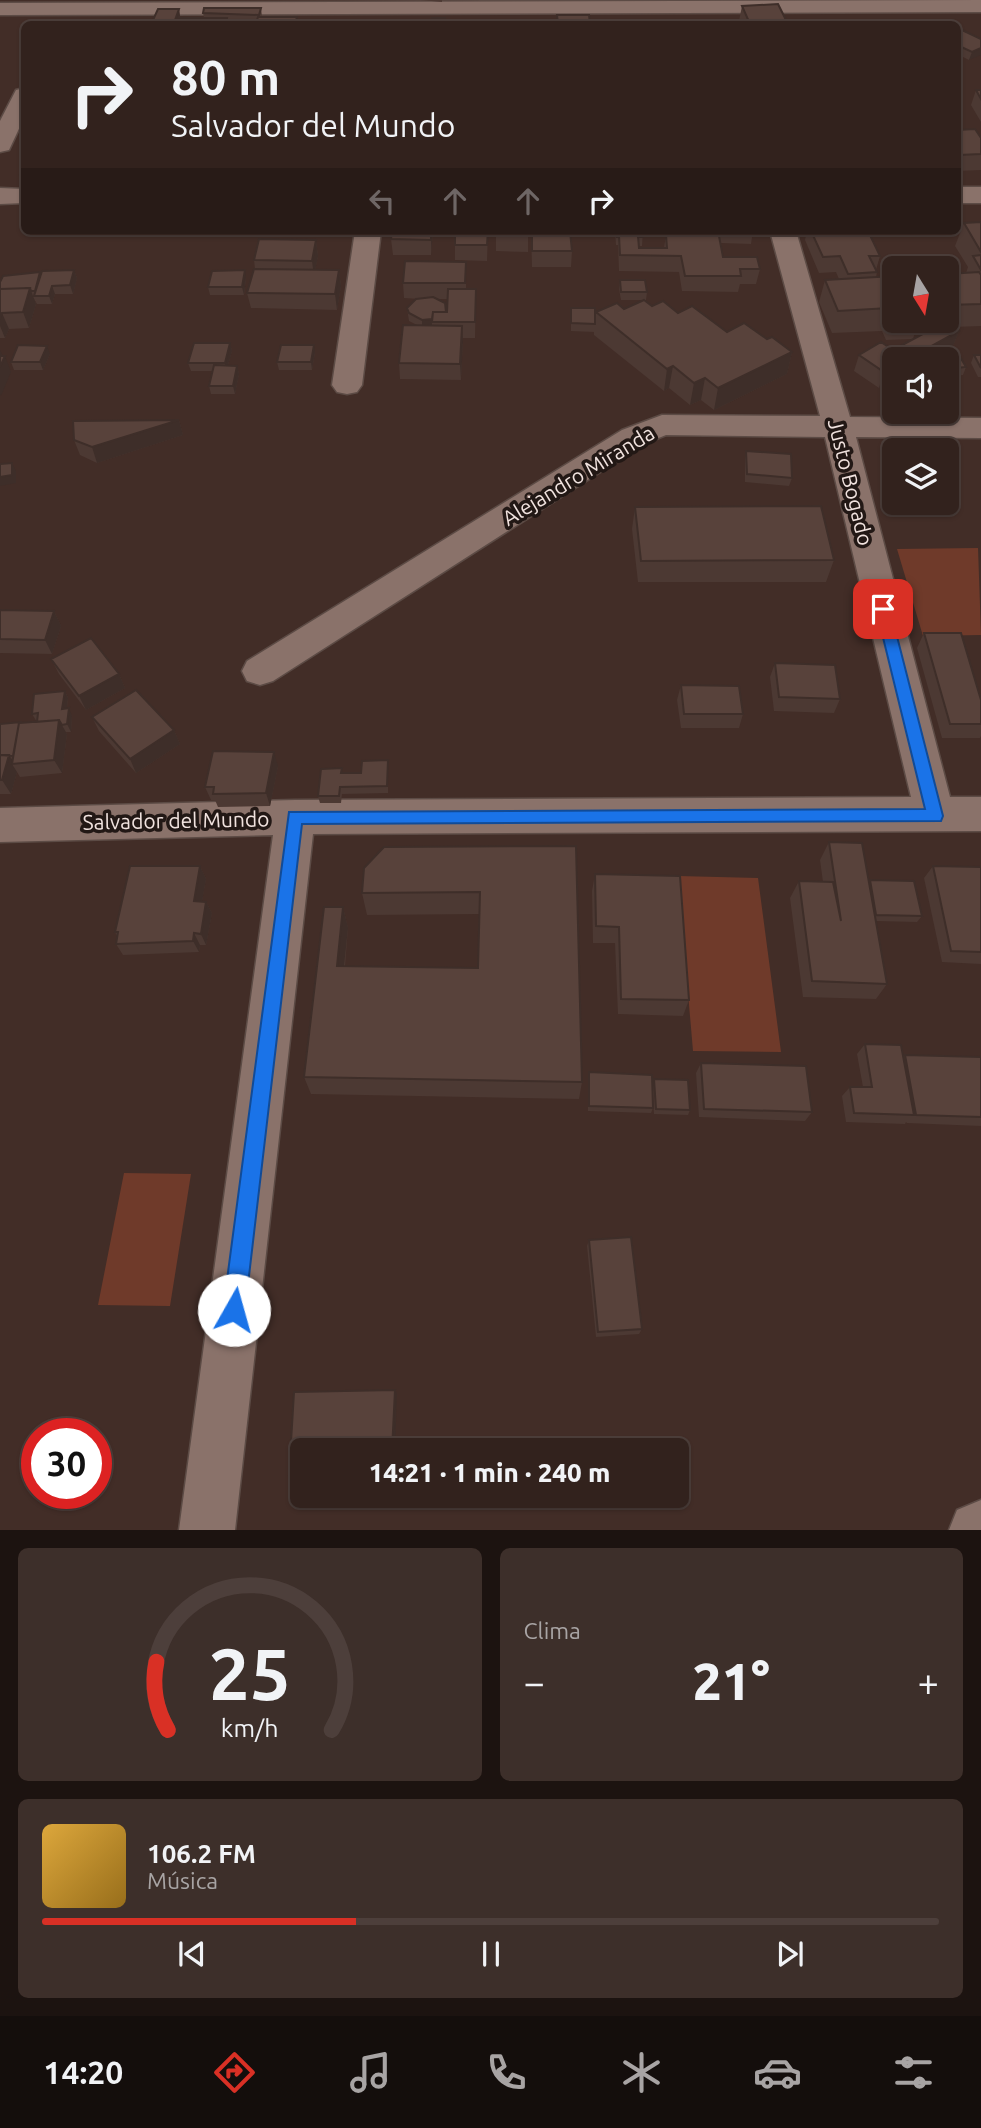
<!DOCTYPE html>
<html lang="es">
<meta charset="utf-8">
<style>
:root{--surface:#32221d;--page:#3d2f2a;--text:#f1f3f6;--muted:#a8a4a4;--line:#4d3f3b;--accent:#d93025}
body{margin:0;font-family:Ubuntu,sans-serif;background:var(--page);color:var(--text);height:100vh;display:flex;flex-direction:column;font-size:26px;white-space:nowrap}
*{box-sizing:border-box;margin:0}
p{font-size:23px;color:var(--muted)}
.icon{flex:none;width:38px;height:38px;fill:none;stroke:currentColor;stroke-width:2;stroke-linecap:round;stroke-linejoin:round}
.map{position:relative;height:1530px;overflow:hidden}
.sheet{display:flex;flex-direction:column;gap:18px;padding:18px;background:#1c1310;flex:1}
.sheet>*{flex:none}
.top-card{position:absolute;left:21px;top:21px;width:940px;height:214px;border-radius:10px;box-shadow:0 2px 5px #0004,0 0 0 2px var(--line);background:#32221d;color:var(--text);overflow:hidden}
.needle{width:46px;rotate:169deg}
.controls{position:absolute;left:882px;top:256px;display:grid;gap:14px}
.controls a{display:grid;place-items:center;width:77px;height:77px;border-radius:10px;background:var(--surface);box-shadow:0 2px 5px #0004,0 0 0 2px var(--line);font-size:35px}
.speed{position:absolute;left:21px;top:1418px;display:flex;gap:14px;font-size:35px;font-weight:700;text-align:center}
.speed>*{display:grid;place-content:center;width:91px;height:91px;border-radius:50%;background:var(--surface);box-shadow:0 2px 5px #0004,0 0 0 2px var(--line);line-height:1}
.speed .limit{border:10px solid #d22;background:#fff;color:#111}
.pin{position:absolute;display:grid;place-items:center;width:60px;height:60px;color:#fff;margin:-30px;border-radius:14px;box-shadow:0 4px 10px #0006}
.me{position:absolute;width:77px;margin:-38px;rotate:7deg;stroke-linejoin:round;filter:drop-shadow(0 0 5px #0008)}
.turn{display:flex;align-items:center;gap:24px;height:147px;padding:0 35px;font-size:32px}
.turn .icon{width:91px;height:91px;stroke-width:2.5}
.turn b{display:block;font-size:49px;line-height:60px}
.lanes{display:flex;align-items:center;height:66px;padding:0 35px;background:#0003;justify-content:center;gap:35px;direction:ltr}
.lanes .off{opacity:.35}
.big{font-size:52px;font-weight:800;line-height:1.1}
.sheet .widget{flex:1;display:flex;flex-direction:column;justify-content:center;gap:10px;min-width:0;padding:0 24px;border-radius:10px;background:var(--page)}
.sheet .dial{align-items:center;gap:0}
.dial svg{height:182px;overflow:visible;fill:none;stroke:var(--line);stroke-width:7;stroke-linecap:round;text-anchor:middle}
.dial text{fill:var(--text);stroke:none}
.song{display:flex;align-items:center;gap:21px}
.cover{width:84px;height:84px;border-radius:10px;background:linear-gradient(135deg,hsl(40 70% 55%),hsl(40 70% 35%))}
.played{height:7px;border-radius:4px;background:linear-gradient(90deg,var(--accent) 35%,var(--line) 35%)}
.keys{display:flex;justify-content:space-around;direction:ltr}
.heat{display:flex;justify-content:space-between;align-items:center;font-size:38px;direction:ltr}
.sheet .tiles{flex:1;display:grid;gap:18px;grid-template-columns:1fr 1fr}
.widget:last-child{grid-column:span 2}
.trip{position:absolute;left:290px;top:1438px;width:399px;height:70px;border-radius:10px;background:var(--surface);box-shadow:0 2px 5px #0004,0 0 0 2px var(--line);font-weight:800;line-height:70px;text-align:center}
.tabs{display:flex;height:112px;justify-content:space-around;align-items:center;background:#140e0c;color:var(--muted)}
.tabs .icon{width:49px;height:49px}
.tabs .current{color:var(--accent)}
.tabs b{font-size:32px;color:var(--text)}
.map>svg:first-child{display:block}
.green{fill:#6f3a2a}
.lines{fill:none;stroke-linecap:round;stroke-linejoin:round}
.minor-casing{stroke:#5c4b45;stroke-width:3}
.minor{fill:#8a726a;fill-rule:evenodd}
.wall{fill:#4c3933;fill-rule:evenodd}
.shaded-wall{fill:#3e2e29}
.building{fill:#58423b;stroke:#3e2e29;stroke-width:2}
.route{fill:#1a73e8;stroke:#114b97;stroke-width:2}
.labels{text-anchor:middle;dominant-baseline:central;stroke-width:7;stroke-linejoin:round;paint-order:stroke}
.street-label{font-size:21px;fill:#f1e3df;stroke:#221815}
</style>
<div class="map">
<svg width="981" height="1530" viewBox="0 0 981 1530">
<rect width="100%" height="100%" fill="#422d27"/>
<path class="green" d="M978,548l3,87 -58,1 -26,-87z
M678,876l80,2 23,174 -88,-1z
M124,1173l67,1 -21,132 -72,-1z"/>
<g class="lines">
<g class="minor-casing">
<path id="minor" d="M981,0v12l-981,3v-12z
M24,88v30l-15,32 -9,2v-31l16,-31z
M957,187h24v16h-24z
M0,188l24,1v14l-24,1z
M355,231h26l-19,154 -5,7 -10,2 -10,-2 -5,-7z
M770,231h26l54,186 131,1v20l-125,-1 94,360h31v34l-668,3 -78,696h-56l94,-695 -273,7v-34l295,-8 616,-3 -86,-360 -159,-2 -22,9 -371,237 -13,4 -13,-4 -5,-10 5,-10 375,-231 40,-15 158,1z
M981,1500v30h-32l8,-20z"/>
</g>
<use href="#minor" class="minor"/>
</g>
<path class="wall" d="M421,0h21v2z
M742,6l46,18h-47l-2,-3z
M261,8l1,9 36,7 7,-2v2h-151l-1,-4 26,-11 1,9h24l-1,-5z
M957,32l24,7 -12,21 -12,-6z
M976,90h5v32l-10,-17z
M957,130l24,8v32l-24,1z
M24,162v21h-2l-2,-8z
M981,222v104l-28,1 6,4 -6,15 -21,12 27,-3 7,12 -3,8 -16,2v-18h-53v20l-15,9 -25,-17 5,-16 22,-13 12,8 20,-11 -27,1 -4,-9 -50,2 -13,-31 6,-22 14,-1 -3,-7 -17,1 -14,-33 2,-9h61l12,25 -4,14 1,2 -1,5 18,-1v44h53v-46l19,-1 2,-6 -13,-21 9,-23zM933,328l-20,11 3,-10z
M433,231l-2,24h-38l-2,-16z
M488,231l-1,30 -32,-1v-15z
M496,231h32v21l-32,-1z
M531,231h39l2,20 -1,16h-39z
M615,231h28l-1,15h-3v2h25l2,-13 48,1 -1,-5h40l-2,13 -30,-1 2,14 37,12 -4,15h-16l-2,8 -56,-1 -3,-19 -60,-1 -1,-26h-2z
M316,240l2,16 -3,14h24l2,16 -4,24 -86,-2 -4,-15 8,-24 -1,-9z
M74,270l3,8 -4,16h-18l-3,10h-15l-3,-5 2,5 -7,24 -20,1 -4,9h-5v-56l41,-7z
M466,277v12h10l-1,49h-12l-2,42 -61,-1 -1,-16 18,-38 -8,-4 -2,-13 13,-9 -16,-1 -1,-15zM436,299h12l-1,13h-1z
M246,278l-2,17h-34l-2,-8z
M620,280l27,12 -1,8h-2l8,6 26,7 49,19 40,7 25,13 -5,22 -73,36 -13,-10 -11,5 -21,-17 -5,3 -70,-56v-3l-23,-1v-23l25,10v-6l28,-3 19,-9h-22l-2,-11z
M230,343l2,8 -4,14 9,1 2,8 -4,20h-24l-2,-8 3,-15h-21l-3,-8z
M315,353l-3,17h-33l-2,-8z
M50,354l-7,16h-29l-3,-8z
M974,355h7v22h-3l-7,-14z
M179,420l4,15 -86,28 -17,-8 -6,-15z
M746,451l46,27 -3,8 -44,-4v-23z
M635,507l199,53 -8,22h-188l-6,-53z
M0,610l54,1 7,15 -9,28 -52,-1z
M924,633l57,67v36l-1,2h-38l-25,-90z
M51,659l68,15 6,14 -39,22 -27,-36z
M775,663l65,36 -6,14 -60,-2 -4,-34z
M681,685l62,29 -4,14h-58l-4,-28z
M65,691l3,7 -1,10 5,8 -1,16h-5l1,2 -5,39 -42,4 -3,-5 -6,22h-11v-70l21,-2 1,1 15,-1 -5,-8z
M92,717l82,13 6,14 -44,29 -37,-42z
M388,760v33l-46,1 -1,9h-21l-2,-7 25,-23h18z
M278,766l-8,40 -52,1 -3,-7h-4l-6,-13z
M829,842l40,39 53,35 -5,6 -41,-1 11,63 -11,15 -73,-2 -13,-99 9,-17 24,1 -3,-22z
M576,846l6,236 -3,17 -268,-5 -7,-17 39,-170 5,21 -3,38 133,2 1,-54 -112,1 -5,-22z
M200,866l6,13 -4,22 4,1 6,11 -6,32h-6l-1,7 -76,3 -7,-11 1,-8 -2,-4z
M933,866l48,1v97l-39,-2 -18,-84z
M595,874l94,126 -6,16 -65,-2 -3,-71h-22l-1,-52z
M865,1044l38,13 2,-2 76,2v69l-74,-3 -1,-1 -1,2 -59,-2 -4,-26 8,-9h13l-6,-33z
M701,1063l111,49 -7,9 -106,-4 -3,-44z
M589,1072l64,36 -2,5 -63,-2v-34z
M654,1079l36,31 -2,5 -34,-1 -2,-30z
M589,1240l53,89 -3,5 -43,3 -9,-91z"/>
<path class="shaded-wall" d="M179,9l1,7 -3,8h-1l-1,-4z
M981,48v7l-12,5 3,-8z
M431,231h2l-2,24z
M316,240l2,16 -4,20 -2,-15z
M74,270l3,8 -4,16 -3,-9z
M245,270l1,8 -2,17 -2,-8z
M339,270l2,16 -4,24 -2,-16z
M52,286l3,8 -3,10 -3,-8z
M30,288l6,16 -7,24 -6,-16z
M2,313l7,16 -4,9 -5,-12v-7z
M439,318l-7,4v5l-10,1v-8z
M462,326l1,16 -2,38 -1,-16z
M959,331l-6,15 -23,13h-22z
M230,343l2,8 -6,21 -1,-9z
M314,345l1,8 -3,17 -1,-8z
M47,346l3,8 -7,16 -3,-8z
M0,350l4,8 1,-2 6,16 -10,24 -1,-2z
M792,352l-5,22 -73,36 4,-22z
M237,366l2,8 -4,20 -2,-8z
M673,366l-4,22 -5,3 3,-22z
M894,366v13l-15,9 5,-16z
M705,378l-4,22 -11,5 4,-22z
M179,420l4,15 -86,28 -5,-16z
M12,463l4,8v12l-16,3v-9z
M54,611l7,15 -9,28 -7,-14z
M119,674l6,14 -39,22 -7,-14z
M65,691l3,7 -2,18 -4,-7z
M69,708l3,8 -1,16 -4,-8z
M59,720l8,14 -5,39 -8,-13z
M174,730l6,14 -44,29 -6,-14z
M274,752l4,14 -8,40 -4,-13z
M9,755l6,9h-3l5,8 -6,22 -9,-14z
M200,866l6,13 -6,34 -6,-12z
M206,902l6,11 -6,32 -5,-11z
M343,907l5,21 -6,57 -5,-19z
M194,933l6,12 -1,7 -6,-11z
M395,1390l2,3 -2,58h-3z"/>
<path class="building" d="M778,4l10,20h-38l-8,-18z
M204,8h57l-2,7 -56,-2z
M158,9h21l-4,11h-22z
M557,15h32l1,9h-32z
M258,17h39l-2,7h-126l1,-2h6l2,-4h49l-1,5h30z
M432,18h13v6h-13z
M491,21v3h-17v-2z
M299,22h6l-1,2h-6z
M962,30l19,9v9l-9,4 -15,-7v-13z
M976,90h5v9z
M975,129l6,9v16l-22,1 -2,-2v-23z
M24,165v10h-4z
M981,222v30l-17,-29z
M392,231h39v9l-40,-1z
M455,231h33l-1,14h-32z
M496,231h32v5h-32z
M532,231h38l2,20h-40z
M616,231h27v6h-5v-1h-19v1h-2z
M811,231h57l12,25h-11l8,16 -29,2 -8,-18 -17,1z
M666,235l53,1 4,21h34l3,12h-20l1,7h-56l-4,-20 -61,-1 -1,-19h19l1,12h28z
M259,239l57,1 -4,21 -58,-1z
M981,255v15l-8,-14z
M405,261l61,1 -1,21h-62z
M254,269l85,1 -4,24 -88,-1z
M74,270l-4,15 -18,1 -3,10h-15l8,-25z
M245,270l-3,17h-34l4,-16z
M40,272l-5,19h-4l-1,-3 -30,1v-7l3,-6z
M979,272l2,3v29l-34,1v-31z
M894,276v42l-5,-10 -51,3 -13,-31z
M620,280h25l2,12h-26z
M30,288l-7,24 -21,1 -2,6v-30z
M448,289h28l-1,33h-43l1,-10h14z
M433,297l12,6 1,9h-13l-1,7 -10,1 -13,-7 -2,-5 9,-9z
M644,300l8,6 11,-5 15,12 14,-7 35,26 17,-9 23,16 5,-2 20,15 -74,36 -13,-10 -11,5 -21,-17 -6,3 -71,-57 21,-9 7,6z
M571,308h24v16l-24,-1z
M945,322l14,9 -51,28h-14v7l-10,6 -25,-17 22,-13 12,8z
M403,325l59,1 -2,38 -61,-1z
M194,343h36l-5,20h-37z
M18,345l29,1 -7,16h-29z
M281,345h33l-3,17h-34z
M959,355l7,12 -19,2v-10l-22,-1z
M974,355h7v13z
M0,356h5l-5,11z
M214,365l23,1 -4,20h-24z
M179,420l-87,27 -18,-7 -1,-19z
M746,451l45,3 1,24 -45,-4z
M12,463v12l-12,2v-13z
M821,506l13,54 -193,1 -6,-54z
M0,610l54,1 -9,29 -45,-1z
M924,633h37l20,67v24h-31z
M91,638l28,36 -40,22 -28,-37z
M775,663l60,2 5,34 -61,-2z
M681,685l58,1 4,28h-59z
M136,690l38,40 -44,29 -38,-42z
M65,691l-3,18 7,-1 -2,16 -5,1 -3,-5 -22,2 1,-9 -6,1 2,-20z
M59,720l-5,40 -42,4 7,-41z
M21,722v1h-2l-6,33 -13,-1v-31z
M213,751l61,1 -8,41 -53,1 1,-7h-9z
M0,755h9l-7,25h-2z
M388,760l-1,26 -47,1 -1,9h-21l3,-27 21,-1 -1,5h20l1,-12z
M829,842l33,1 25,141 -75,-3 -13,-100 34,1 8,39z
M576,846l6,236 -278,-5 20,-170h19l-6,59 141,2 2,-76 -118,1 2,-25 20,-21z
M130,866h70l-6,35 12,1 -5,32 -7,-1 -1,8 -77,3 2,-12h-3z
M933,866l48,1v85l-30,-1z
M595,874l85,2 9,124 -68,-1 -2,-72 -23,-1z
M870,880l44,1 8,35 -46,-1z
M865,1044l36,1 13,70 -60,-2 -4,-26h22z
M905,1055l76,2v60l-65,-2z
M701,1063l105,3 6,46 -108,-3z
M589,1072l63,3 1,33 -64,-2z
M654,1079l34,1 2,30 -34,-1z
M631,1237l11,92 -44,3 -9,-92z
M395,1390l-3,61h-89v24h-14l5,-83z"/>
<path class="route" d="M883,604l7,5 53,207 -2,5 -639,3 -57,486 -4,8 -7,3 -8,-3 -3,-8 66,-498 636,-3 -49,-200z"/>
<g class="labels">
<g class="street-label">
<text transform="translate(578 475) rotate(-31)">Alejandro Miranda</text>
<text transform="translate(851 482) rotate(76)">Justo Bogado</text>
<text transform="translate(176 820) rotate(-1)">Salvador del Mundo</text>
</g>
</g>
</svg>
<div class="controls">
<a><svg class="needle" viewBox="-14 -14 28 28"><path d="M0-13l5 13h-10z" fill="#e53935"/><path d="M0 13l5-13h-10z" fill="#a8a4a4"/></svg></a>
<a><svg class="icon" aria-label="sound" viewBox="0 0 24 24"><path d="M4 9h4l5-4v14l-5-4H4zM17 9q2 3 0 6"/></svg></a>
<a><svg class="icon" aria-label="layers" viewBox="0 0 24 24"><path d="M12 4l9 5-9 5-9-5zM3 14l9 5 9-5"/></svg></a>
</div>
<div class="speed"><div class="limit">30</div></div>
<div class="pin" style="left:883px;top:609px;background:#d93025"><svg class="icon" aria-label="arrive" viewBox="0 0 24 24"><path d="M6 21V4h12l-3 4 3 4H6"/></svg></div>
<svg class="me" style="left:234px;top:1310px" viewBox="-20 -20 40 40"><circle r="19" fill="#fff"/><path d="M0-13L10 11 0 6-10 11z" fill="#1a73e8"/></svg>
<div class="trip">14:21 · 1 min · 240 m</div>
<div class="top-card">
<div class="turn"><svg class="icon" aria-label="right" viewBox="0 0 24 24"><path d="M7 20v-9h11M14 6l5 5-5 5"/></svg><div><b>80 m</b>Salvador del Mundo</div></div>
<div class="lanes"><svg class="icon off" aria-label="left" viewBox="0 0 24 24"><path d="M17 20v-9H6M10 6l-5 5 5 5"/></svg><svg class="icon off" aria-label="ahead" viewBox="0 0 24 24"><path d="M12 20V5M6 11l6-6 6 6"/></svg><svg class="icon off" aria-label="ahead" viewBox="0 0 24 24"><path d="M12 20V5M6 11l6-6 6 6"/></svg><svg class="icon" aria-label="right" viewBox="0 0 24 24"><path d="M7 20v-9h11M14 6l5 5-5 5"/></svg></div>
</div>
</div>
<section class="sheet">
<div class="tiles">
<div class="widget dial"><svg viewBox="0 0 100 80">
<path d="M14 69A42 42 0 1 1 86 69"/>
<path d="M14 69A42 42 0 0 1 9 39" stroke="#d93025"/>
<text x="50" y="56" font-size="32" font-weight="700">25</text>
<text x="50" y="72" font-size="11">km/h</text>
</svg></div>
<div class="widget"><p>Clima</p>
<div class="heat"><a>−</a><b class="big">21°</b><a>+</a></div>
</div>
<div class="widget">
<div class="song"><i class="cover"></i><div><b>106.2 FM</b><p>Música</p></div></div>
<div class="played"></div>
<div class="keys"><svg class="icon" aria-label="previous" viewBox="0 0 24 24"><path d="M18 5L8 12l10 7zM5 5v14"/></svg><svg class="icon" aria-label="pause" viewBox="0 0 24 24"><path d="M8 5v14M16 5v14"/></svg><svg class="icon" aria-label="next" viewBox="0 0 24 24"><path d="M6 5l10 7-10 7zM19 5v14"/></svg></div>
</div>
</div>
</section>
<nav class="tabs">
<b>14:20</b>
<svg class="icon current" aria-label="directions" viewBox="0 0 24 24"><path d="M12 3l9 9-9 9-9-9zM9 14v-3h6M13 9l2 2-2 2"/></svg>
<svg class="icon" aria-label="music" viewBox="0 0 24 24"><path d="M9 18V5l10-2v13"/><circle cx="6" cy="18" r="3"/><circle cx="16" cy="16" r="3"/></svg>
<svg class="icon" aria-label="phone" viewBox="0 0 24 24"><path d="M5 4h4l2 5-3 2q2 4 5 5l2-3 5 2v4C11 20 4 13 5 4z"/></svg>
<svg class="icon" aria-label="climate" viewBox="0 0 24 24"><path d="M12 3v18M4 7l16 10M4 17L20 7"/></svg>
<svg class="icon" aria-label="car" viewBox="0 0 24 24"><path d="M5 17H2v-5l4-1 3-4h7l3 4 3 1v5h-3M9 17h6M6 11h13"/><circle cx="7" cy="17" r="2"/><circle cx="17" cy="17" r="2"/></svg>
<svg class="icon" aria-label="filters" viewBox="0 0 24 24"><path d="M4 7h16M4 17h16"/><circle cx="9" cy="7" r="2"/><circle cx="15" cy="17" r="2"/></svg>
</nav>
